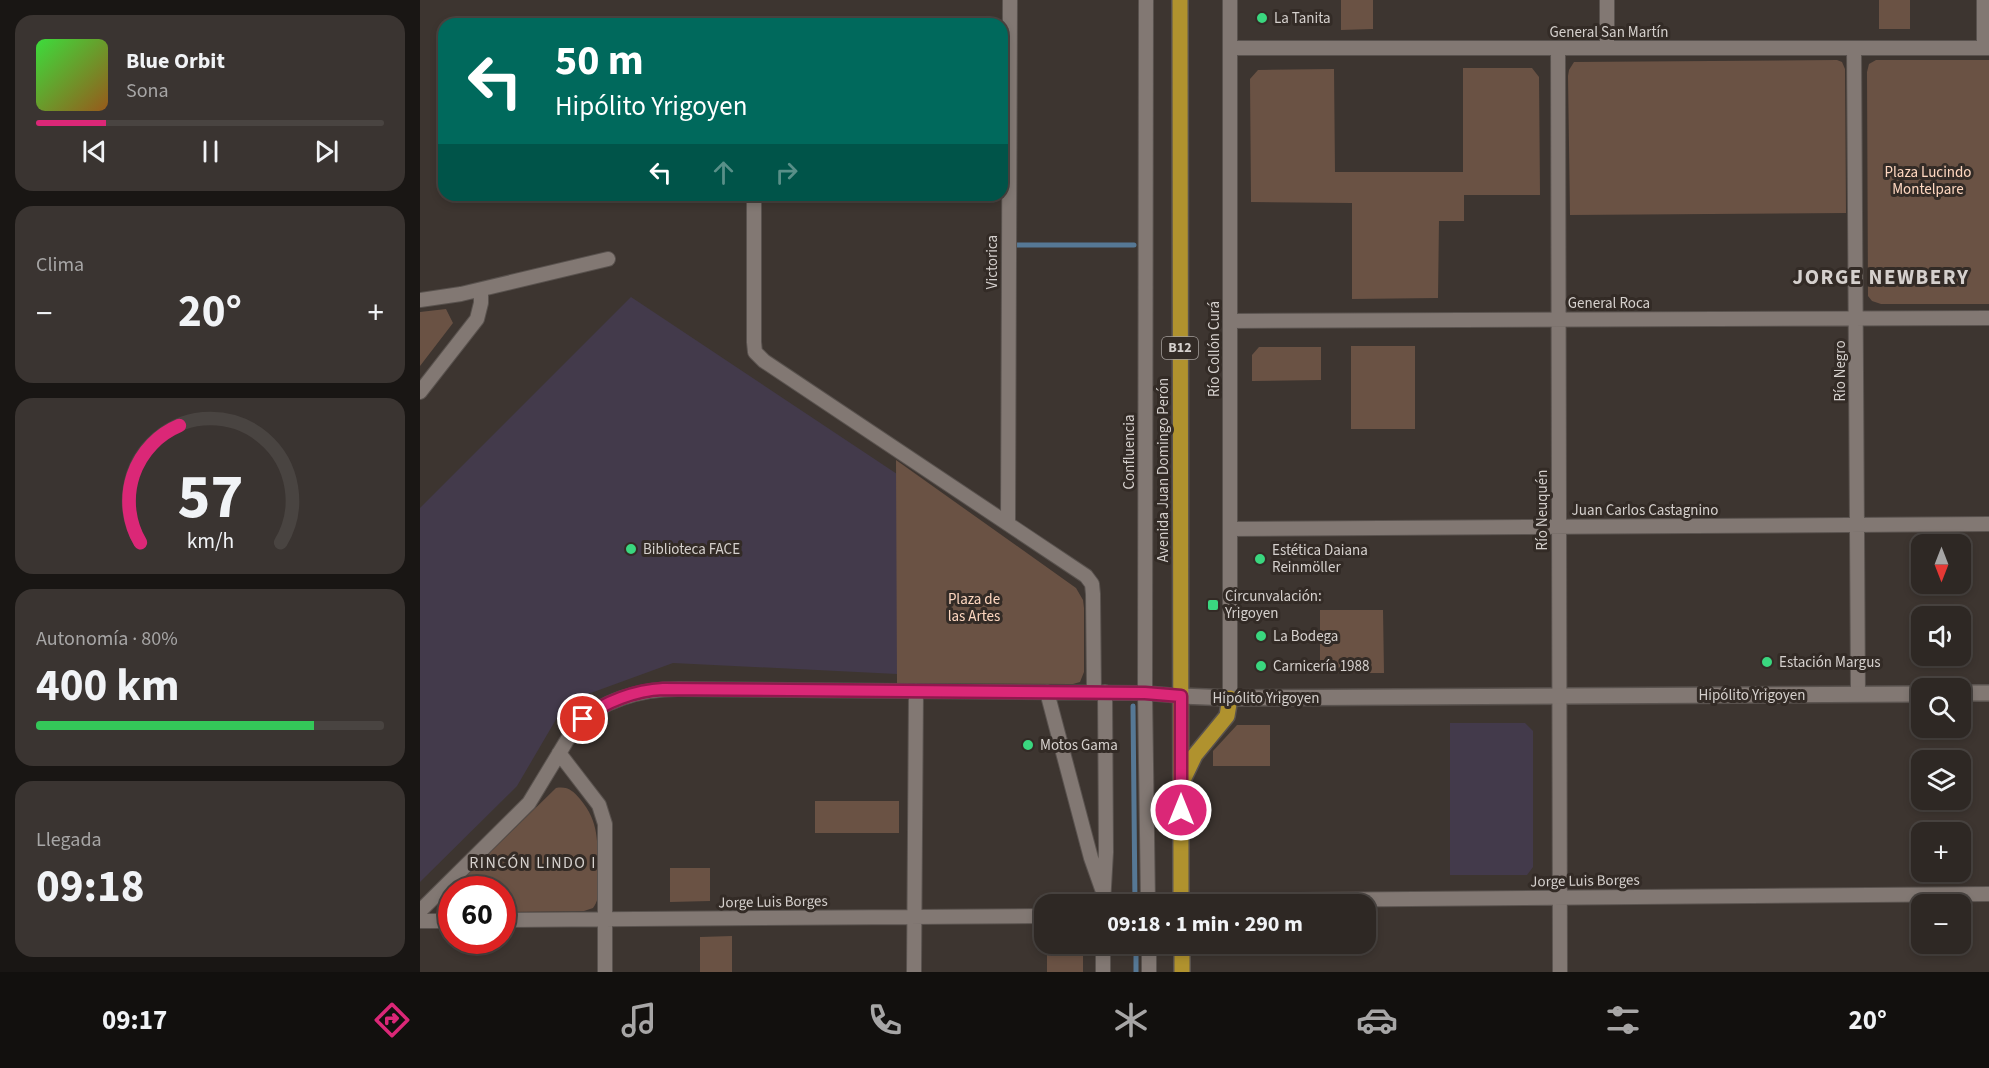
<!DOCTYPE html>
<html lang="es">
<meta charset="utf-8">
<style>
:root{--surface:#2e2824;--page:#3a3431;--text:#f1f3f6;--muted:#a7a6a6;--line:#494441;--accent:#db2777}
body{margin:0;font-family:"Source Sans 3",sans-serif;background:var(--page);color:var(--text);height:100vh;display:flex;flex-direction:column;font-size:22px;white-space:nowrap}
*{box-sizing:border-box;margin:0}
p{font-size:20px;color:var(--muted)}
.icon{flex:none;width:33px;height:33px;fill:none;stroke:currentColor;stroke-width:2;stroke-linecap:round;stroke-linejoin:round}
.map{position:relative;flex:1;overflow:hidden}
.side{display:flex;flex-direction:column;gap:15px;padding:15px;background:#191614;width:420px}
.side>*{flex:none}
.hud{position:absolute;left:18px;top:18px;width:570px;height:183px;border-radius:18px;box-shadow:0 3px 9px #0003,0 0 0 2px var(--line);background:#00695c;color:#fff;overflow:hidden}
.needle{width:39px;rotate:180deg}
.fabs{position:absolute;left:1491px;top:534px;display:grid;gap:12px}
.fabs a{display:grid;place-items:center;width:60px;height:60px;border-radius:12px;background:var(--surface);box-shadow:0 3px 9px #0003,0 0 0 2px var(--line);font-size:30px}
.speed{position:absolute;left:18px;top:876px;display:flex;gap:12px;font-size:30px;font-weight:700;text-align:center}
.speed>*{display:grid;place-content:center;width:78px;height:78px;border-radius:50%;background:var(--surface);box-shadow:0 3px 9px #0003,0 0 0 2px var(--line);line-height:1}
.speed .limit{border:9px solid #d22;background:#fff;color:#111}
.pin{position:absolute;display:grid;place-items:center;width:51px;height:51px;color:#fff;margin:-26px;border:3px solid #fff;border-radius:50%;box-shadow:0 2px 6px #0007}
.me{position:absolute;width:66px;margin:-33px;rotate:0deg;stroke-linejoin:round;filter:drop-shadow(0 0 4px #0008)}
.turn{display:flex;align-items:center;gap:21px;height:126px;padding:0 18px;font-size:27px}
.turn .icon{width:78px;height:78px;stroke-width:2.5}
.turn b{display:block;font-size:42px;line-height:51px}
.lanes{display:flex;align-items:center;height:57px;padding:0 18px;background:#0003;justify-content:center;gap:30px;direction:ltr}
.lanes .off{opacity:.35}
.big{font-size:45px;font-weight:700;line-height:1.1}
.side .widget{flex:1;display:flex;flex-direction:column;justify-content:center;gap:9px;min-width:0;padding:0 21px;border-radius:18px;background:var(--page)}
.side .dial{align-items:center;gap:0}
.dial svg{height:156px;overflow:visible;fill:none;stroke:var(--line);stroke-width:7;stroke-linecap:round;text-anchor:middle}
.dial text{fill:var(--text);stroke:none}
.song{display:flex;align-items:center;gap:18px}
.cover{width:72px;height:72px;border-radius:9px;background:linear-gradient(135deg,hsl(120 70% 55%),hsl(30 70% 35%))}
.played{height:6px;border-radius:3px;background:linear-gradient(90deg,var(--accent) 20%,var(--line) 20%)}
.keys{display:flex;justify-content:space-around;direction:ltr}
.heat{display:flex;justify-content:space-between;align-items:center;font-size:33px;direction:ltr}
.charge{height:9px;border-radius:4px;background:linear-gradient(90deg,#34c759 80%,var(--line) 0)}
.trip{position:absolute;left:614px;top:894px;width:342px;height:60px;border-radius:18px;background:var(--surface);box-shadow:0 3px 9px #0003,0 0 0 2px var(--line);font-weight:700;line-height:60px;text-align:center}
.tabs{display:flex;height:96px;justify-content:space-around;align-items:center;background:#12100e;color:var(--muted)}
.tabs .icon{width:42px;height:42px}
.tabs .on{color:var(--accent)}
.tabs b{font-size:27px;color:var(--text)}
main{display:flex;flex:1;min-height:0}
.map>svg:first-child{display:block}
.education{fill:#433a4b}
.green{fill:#6a5244}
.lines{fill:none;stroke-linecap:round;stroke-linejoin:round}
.stream{stroke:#567895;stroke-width:5}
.street-casing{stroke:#59524e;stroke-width:16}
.secondary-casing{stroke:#59524e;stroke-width:18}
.primary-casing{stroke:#59524e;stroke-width:18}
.street{stroke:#827873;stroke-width:14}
.secondary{stroke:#827873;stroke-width:15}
.primary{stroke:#b0922e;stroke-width:15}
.route-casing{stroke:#8e194d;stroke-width:15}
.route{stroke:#db2777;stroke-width:10}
.poi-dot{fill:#3ad77f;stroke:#332b26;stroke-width:2}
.labels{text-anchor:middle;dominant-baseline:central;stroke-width:6;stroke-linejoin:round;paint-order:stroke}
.shield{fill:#332b26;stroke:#a49e9b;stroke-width:1.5}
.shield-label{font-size:14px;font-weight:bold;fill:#d5d0cd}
.poi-label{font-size:15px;fill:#d5d0cd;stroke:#332b26;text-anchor:start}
.street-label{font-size:15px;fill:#d5d0cd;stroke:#332b26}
.park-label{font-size:15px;fill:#fed7c0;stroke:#332b26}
.neighbourhood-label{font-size:16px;letter-spacing:1.5px;fill:#d5d0cd;stroke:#332b26}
.district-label{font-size:21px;font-weight:bold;letter-spacing:1.5px;fill:#d5d0cd;stroke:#332b26}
</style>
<main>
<section class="side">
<div class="widget">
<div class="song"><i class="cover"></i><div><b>Blue Orbit</b><p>Sona</p></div></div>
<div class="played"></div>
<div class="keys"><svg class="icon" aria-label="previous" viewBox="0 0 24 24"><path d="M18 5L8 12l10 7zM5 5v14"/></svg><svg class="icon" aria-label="pause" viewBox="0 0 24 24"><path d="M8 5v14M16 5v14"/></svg><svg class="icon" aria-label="next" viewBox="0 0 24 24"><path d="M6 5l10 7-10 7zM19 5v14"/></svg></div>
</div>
<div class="widget"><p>Clima</p>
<div class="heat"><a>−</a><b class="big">20°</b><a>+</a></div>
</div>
<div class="widget dial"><svg viewBox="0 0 100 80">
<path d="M14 69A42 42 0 1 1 86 69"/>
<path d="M14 69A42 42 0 0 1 34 9" stroke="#db2777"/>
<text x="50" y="56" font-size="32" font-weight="700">57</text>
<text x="50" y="72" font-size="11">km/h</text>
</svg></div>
<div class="widget"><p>Autonomía · 80%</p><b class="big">400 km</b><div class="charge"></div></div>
<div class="widget"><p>Llegada</p><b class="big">09:18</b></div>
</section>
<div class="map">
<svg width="1569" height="972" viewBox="0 0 1569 972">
<rect width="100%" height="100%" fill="#3d3530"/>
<path class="education" d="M211,297l266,177v200l-224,-11 -85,31 -22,13 -8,9 -41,70 -97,96v-374z
M1030,723h75l8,8v136l-6,8h-77z"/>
<path class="green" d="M921,0h32v29l-32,1z
M1459,0h31v29h-31z
M1417,60l5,2 3,7 1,144 -276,2 -2,-139 1,-6 5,-8z
M1456,60h113v244h-108l-9,-3 -4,-5 -1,-224 2,-8z
M1043,68h69l7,9 1,118h-76v26h-25l-1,77 -86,1v-96l-101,-1 -1,-123 8,-9 76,-1 1,103h128z
M26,309l7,14 -33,43v-54z
M931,346h64v83h-64z
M839,347h62v33l-69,1v-26z
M476,460l180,128 7,12 1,8v64l-4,10 -7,2 -176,-1z
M900,610h63l1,63h-64z
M817,725h33v41h-57v-15z
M136,788c12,-2 17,3 24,11 20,24 17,43 18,72 0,12 3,27 -5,37l-9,3 -81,1 -1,-22 -49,-1z
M395,801h84v32h-84z
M250,868h40v33l-40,1z
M31,891v22l-11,-1 -3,-3 3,-6z
M312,936v36h-32v-35z
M627,944h34l2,2v26h-36z"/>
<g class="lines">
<path class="stream" d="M590,245h124
M713,706l2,198
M716,944v28"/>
<g class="street-casing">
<path id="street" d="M726,0l-1,693 3,211
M810,0v698
M1187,0v48
M810,48h759
M1138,48l2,924
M1434,48l4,646
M1564,48v-48
M334,195v147l1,10 9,9 322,215 6,8 1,10 1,98
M0,300l41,-6 147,-35
M810,321l759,-3
M0,392l57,-73 4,-16v-13
M588,524l2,-524
M810,529l759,-5
M627,692l44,166 11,31
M139,753l40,52 6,19v148
M761,901l808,-7
M683,904l3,-52 -1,-160
M0,911l109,-108 46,-76c26,-27 66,-38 103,-38l467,4 36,3
M82,920l542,-4
M0,921h32
M729,944v28
M494,972l2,-281
M683,972v-28"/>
</g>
<g class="secondary-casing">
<path id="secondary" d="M1540,693h29
M761,696l49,2 692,-4"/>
</g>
<g class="primary-casing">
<path id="primary" d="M760,0l1,904
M764,778l11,-23 32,-39 3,-18
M762,944v28"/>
</g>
<use href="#street" class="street"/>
<use href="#secondary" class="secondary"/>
<use href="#primary" class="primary"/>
</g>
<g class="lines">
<g class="route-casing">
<path id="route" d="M163,719c21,-17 53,-29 80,-30l482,4 36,3v114"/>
</g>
<use href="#route" class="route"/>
</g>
<g class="poi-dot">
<circle cx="842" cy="18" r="6"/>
<circle cx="211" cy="549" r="6"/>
<circle cx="840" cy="559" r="6"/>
<rect x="787" y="599" width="12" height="12" rx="3"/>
<circle cx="841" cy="636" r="6"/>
<circle cx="1347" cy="662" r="6"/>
<circle cx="841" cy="666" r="6"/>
<circle cx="608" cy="745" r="6"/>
</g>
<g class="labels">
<rect class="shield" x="742" y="337" width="36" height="22" rx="4.5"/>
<g class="shield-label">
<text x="760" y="348">B12</text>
</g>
<g class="poi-label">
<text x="854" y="18">La Tanita</text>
<text x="223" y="549">Biblioteca FACE</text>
<text x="852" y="550">Estética Daiana<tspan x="852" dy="17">Reinmöller</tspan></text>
<text x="805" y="596">Circunvalación:<tspan x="805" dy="17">Yrigoyen</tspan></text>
<text x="853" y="636">La Bodega</text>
<text x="1359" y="662">Estación Margus</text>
<text x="853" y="666">Carnicería 1988</text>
<text x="620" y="745">Motos Gama</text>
</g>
<g class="street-label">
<text x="1189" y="32">General San Martín</text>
<text transform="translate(572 262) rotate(-90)">Victorica</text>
<text x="1189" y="303">General Roca</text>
<text transform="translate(794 349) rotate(-90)">Río Collón Curá</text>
<text transform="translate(1420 371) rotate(-90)">Río Negro</text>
<text transform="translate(709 452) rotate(-90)">Confluencia</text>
<text transform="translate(743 470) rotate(-90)">Avenida Juan Domingo Perón</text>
<text transform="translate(1122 510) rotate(-90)">Río Neuquén</text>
<text x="1225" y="510">Juan Carlos Castagnino</text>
<text x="1332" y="695">Hipólito Yrigoyen</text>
<text x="846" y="698">Hipólito Yrigoyen</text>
<text transform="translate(1165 881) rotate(-1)">Jorge Luis Borges</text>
<text transform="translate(353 902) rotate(-1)">Jorge Luis Borges</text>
</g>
<g class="park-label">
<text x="1508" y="172">Plaza Lucindo<tspan x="1508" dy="17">Montelpare</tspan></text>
<text x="554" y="599">Plaza de<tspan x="554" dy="17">las Artes</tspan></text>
</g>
<g class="neighbourhood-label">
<text x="113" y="863">RINCÓN LINDO I</text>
</g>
<g class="district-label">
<text x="1461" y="277">JORGE NEWBERY</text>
</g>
</g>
</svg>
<div class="fabs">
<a><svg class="needle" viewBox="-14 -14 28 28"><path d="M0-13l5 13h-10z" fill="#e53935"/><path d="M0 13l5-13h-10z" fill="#a7a6a6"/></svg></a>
<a><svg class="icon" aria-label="sound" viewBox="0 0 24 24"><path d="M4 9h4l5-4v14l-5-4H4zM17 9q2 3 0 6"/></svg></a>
<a><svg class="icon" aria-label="search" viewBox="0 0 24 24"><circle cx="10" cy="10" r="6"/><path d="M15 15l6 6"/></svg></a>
<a><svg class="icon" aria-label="layers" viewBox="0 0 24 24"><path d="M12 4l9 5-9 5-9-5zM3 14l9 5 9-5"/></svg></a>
<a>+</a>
<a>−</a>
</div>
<div class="speed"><div class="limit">60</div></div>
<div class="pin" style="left:163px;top:719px;background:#d93025"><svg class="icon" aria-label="arrive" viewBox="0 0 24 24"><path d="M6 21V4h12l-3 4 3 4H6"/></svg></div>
<svg class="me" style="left:761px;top:810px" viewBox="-20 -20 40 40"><circle r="17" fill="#db2777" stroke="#fff" stroke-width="3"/><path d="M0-11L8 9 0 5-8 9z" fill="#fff"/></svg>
<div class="trip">09:18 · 1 min · 290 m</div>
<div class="hud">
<div class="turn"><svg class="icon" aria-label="left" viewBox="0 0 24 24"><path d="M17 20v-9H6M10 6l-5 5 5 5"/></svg><div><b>50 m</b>Hipólito Yrigoyen</div></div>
<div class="lanes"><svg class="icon" aria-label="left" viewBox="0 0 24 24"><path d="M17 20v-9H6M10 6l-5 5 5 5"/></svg><svg class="icon off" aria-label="ahead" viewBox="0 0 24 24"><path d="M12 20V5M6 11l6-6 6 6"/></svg><svg class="icon off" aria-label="right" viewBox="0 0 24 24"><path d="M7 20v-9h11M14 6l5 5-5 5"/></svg></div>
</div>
</div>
</main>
<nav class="tabs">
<b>09:17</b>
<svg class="icon on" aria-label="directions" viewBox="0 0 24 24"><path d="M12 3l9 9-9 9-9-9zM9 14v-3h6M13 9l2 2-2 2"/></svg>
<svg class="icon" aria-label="music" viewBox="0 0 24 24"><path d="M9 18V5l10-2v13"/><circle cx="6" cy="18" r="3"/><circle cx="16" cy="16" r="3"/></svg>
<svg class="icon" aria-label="phone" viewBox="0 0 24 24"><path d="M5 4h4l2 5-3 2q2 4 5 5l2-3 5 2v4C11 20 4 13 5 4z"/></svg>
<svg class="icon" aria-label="climate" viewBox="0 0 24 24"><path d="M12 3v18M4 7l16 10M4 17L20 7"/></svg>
<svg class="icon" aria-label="car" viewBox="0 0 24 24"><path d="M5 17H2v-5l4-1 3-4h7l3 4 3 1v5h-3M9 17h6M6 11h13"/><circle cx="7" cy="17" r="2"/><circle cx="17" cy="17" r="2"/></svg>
<svg class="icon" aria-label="filters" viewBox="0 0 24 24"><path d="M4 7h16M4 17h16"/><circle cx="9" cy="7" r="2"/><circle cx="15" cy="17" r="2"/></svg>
<b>20°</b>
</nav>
